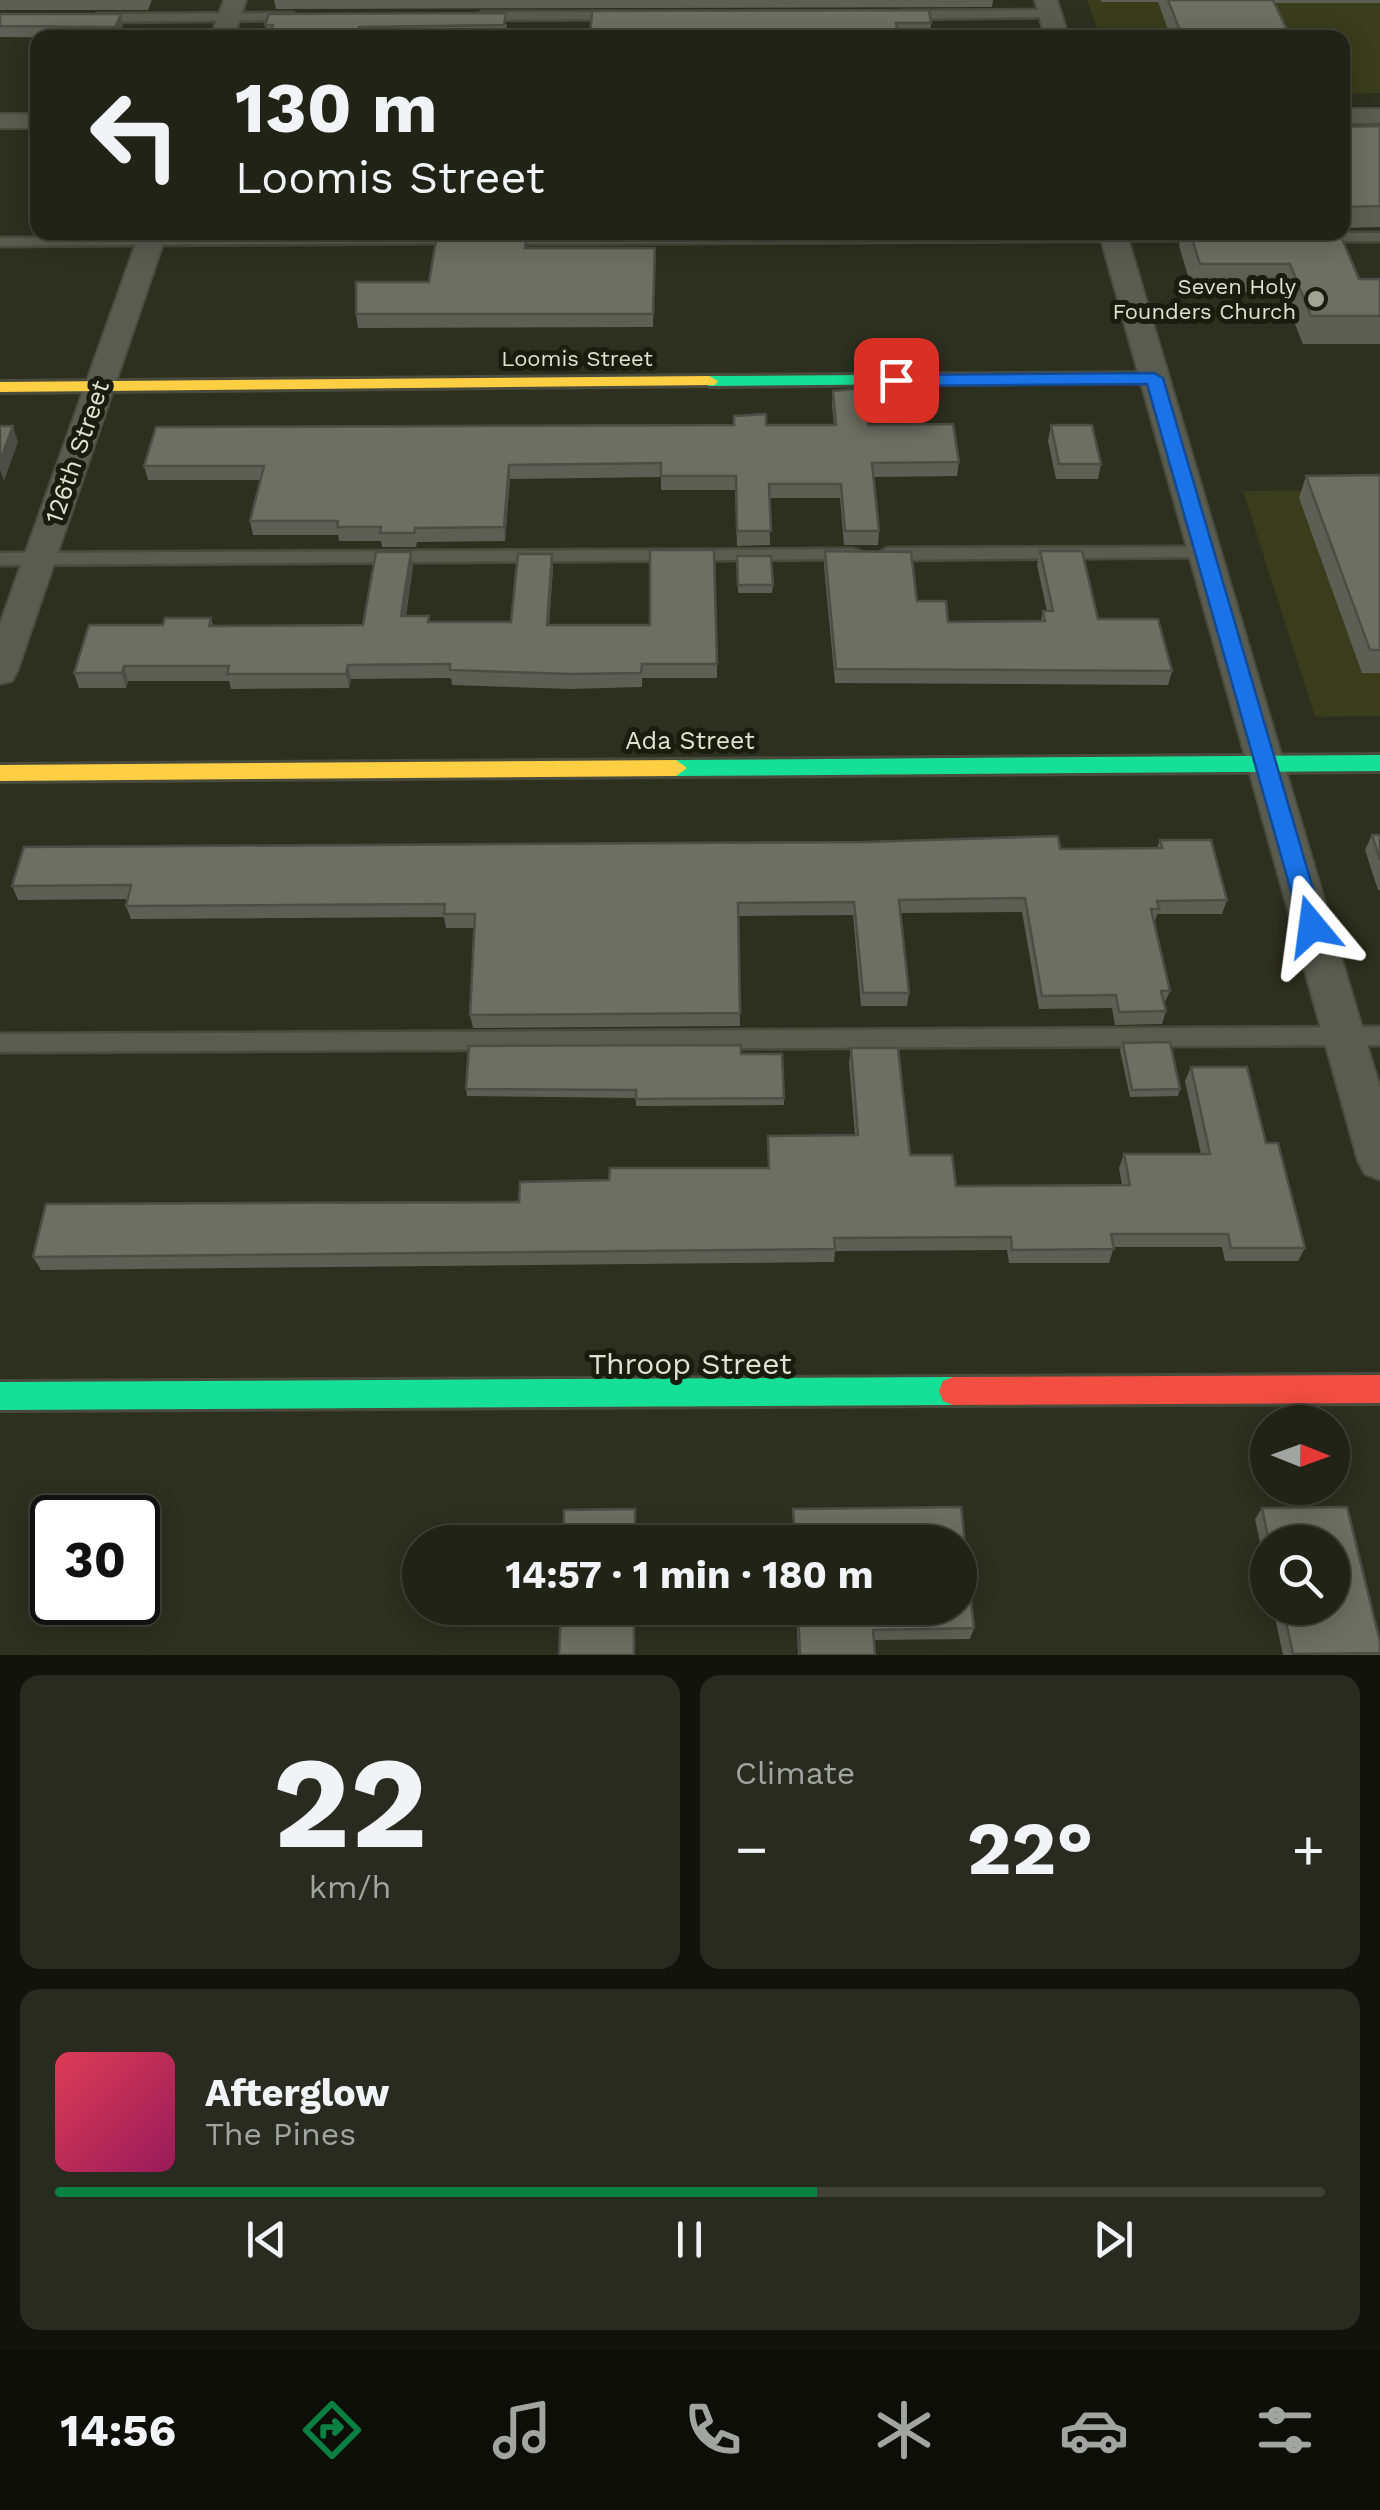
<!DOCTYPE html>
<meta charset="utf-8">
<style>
:root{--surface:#222317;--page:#2a2b20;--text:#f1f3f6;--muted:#a2a4a1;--line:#3f4036;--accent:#0b8043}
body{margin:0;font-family:"Work Sans",sans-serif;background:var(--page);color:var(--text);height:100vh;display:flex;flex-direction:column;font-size:38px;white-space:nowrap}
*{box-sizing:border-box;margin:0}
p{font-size:32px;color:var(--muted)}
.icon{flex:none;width:55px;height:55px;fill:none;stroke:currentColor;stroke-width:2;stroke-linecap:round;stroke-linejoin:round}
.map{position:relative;height:1655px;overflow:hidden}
.details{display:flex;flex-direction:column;gap:20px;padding:20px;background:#13130d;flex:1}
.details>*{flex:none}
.banner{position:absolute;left:30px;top:30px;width:1320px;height:210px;border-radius:20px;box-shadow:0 5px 25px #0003,0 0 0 2px var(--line);background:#222317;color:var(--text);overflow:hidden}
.needle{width:65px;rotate:91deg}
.controls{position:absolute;left:1250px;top:1405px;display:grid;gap:20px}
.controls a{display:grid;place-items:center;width:100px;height:100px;border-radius:50%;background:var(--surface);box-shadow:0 5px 25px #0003,0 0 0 2px var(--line);font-size:50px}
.speed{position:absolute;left:30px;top:1495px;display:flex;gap:20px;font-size:50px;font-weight:700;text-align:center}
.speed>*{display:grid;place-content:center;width:130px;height:130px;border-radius:50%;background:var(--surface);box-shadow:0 5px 25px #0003,0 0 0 2px var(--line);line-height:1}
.speed .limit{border:5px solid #111;border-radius:15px;background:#fff;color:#111}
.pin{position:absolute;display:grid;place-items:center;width:85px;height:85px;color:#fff;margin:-42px;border-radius:20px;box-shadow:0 5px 15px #0006}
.me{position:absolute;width:110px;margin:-55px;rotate:344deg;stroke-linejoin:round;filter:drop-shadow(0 0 8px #0008)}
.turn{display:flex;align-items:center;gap:35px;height:210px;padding:0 40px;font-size:45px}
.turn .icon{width:130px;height:130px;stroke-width:2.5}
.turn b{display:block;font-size:70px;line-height:85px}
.big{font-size:75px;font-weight:700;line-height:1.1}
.details .widget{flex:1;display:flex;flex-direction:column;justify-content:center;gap:15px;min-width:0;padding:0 35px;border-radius:20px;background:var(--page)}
.details .dial{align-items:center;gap:0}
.dial b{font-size:130px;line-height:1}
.song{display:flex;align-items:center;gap:30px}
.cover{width:120px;height:120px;border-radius:15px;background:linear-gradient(135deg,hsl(350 70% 55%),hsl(330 70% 35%))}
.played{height:10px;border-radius:5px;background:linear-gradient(90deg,var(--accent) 60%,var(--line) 60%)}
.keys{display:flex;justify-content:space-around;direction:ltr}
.heat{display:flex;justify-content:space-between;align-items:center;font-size:55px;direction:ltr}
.details .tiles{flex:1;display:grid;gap:20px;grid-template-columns:1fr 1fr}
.widget:last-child{grid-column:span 2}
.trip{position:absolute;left:402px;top:1525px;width:575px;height:100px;border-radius:50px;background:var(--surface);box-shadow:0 5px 25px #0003,0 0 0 2px var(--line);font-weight:700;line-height:100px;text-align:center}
.tab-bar{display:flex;height:160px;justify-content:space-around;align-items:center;background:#0e0e09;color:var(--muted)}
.tab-bar .icon{width:70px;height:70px}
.tab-bar .on{color:var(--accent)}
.tab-bar b{font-size:45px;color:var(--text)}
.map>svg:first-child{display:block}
.built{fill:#393d1b}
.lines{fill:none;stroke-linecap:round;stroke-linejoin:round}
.lane-casing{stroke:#494b3d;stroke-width:5}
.street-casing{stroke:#494b3d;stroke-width:4}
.fast-casing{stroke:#494b3d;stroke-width:6}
.slow-casing{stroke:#494b3d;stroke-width:6}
.jam-casing{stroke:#494b3d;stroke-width:6}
.lane{fill:#5a5c50;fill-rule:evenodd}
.street{fill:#5a5c50;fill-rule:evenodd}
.fast{fill:#16e098;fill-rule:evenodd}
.slow{fill:#ffcf43;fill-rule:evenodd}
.jam{fill:#f24e42;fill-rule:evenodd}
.wall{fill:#5e5f54}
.shaded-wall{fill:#4c4e45}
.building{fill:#6d6f62;stroke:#4c4e45;stroke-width:2.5}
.route{fill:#1a73e8;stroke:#114b97;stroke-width:2.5}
.poi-dot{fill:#a1a393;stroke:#1a1c0f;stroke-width:4}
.labels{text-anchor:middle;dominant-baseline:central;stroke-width:10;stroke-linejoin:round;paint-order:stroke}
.far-poi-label{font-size:22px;fill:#dfe2d1;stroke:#1a1c0f;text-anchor:end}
.far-street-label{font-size:22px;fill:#dfe2d1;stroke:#1a1c0f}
.street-label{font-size:25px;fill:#dfe2d1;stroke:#1a1c0f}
.near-street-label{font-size:30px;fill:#dfe2d1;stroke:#1a1c0f}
</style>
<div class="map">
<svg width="1380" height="1655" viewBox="0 0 1380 1655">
<rect width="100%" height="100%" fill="#2d2f1f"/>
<path class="built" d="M1087,0h293v93l-37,1 -1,-56 -242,-1z
M1380,490v226l-65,1 -72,-226z"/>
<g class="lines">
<g class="lane-casing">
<path id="lane" d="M1050,10l4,1v6l-152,2 -6,-4 6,-4z
M618,12l6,4 -2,3 -140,1 -6,-4 6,-4z
M293,13l6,4 -2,3 -200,2 -6,-4 6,-4z
M1208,233l5,1v6l-711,4 -7,-4 7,-4z
M1380,233v8h-63l-7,-4 7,-4z
M463,236l5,1v6l-468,3v-8z
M1205,547l9,6 -3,4 -324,3 -9,-6 9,-6z
M853,549l6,2 3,4 -3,4 -859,6v-12z
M1380,1027v18l-1380,7v-18z"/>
</g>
<g class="street-casing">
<path id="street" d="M224,0h22l-12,38h-24z
M1035,0h22l12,38h-24z
M1342,109h38v14h-38z
M0,114h38v14h-38z
M140,232h27l-150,440 -5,9 -12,3v-60z
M1099,232h27l254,856v92l-15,-6 -7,-13z"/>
</g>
<g class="fast-casing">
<path id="fast" d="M1155,373l9,5 -3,4 -452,4 -9,-5 9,-5z
M1380,755v16l-704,5 -11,-8 11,-8z
M953,1377l10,4 4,10 -4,10 -10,4 -953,5v-28z"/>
</g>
<g class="slow-casing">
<path id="slow" d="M709,376l9,5 -3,4 -715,7v-10z
M676,760l11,8 -11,8 -676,5v-16z"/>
</g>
<g class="jam-casing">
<path id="jam" d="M1380,1375v28l-427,2 -10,-4 -4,-10 4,-10 10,-4z"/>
</g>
<use href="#lane" class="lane"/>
<use href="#street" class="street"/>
<use href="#fast" class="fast"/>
<use href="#slow" class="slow"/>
<use href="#jam" class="jam"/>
</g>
<path class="wall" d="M0,0h152l-4,10h-148z
M274,0h719l-1,7 -716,2z
M1101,0h279v3h-105l16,35h-120l-13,-36h-57z
M592,11l339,12 -1,12h-32z
M0,14l123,11 -5,13 -118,-1z
M507,24l-2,12 -132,2h-104l-4,-13z
M1380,126v101l-38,1v-101z
M1182,232h157l20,47h21v65h-77l-21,-52h-89l-14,-46z
M528,248h127l-2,79 -295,1 -2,-14 73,-32z
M833,391l35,34 91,37 -2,14 -83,1 5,54 -1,14h-34l-4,-47h-71l1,47 -33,1 -2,-56h-74v-13l-151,2 -5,62 -88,1 -1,5h-34l-1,-6h-42l-1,-6h-85l-3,-14 10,-41h-112l-4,-14 622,-41h68l-2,-20z
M1051,425l50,39 -3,15h-42l-8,-38z
M1380,475v198h-18l-63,-175 7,-22z
M825,551l92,50 31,21 93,-1 2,-10h4l-10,-46 3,-14 58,68 74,52 -4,14 -333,-2 -11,-117z
M737,556l36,29 -1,8h-34z
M413,566l-7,50 24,6h81l42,-54 -4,57 168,39v14h-75v9l-71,2 -119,-4 -1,-7 -100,1 -2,9 -118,1 -2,-8h-101l-2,7h-47l-5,-15 89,-48 48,-7 2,8 150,-1z
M1372,835h8v55h-2l-13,-40z
M1160,840l67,60 -5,14h-65l-2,8 15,69 -6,13 2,7 -4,13 -47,1 -3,-17 -73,1 -17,-97 -122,1 9,80 -2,13h-46l-8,-91 -115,1 2,110 -267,2 -3,-13 4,-87h-28l-2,-11 -313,2 -5,-13 1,-7 -109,1 -6,-14 1048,-37 97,-1z
M1123,1043l57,46 -2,7 -48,1 -10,-47z
M851,1048l59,107 46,31 166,-1 -3,-17 5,-14h77l-16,-73 6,-14 75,76 39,105 -7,13h-73l-3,-14h-108l-5,16h-100l-2,-13 -172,1 -1,11 -793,8 -8,-13 486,-55 90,-22 159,-12v-32l87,-1 -6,-72z
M741,1054l43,44v7l-148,1v-8l-169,-2 -1,-7z
M961,1507l13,121 -4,11 -96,1 1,15h-77l-2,-47h164v-66h-167v-33z
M1347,1507l33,135v13h-97l-10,-47h59v-66h-64v38l-13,-61 7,-11z"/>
<path class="shaded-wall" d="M121,14l2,11 -5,13 -3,-11z
M13,426l5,16 -14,39 -4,-11v-9z
M509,465l1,14 -5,62 -1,-14z
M411,552l2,14 -10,65 -2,-15z
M552,554l1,14 -5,72 -1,-15z
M348,665l3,14 -2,9 -3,-14z
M124,666l4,15 -2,7 -4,-15z"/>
<path class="building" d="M1168,0h105l18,38h-108z
M929,10l2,13h-35l3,15h-309l2,-27z
M506,13l-2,12 -145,2 -3,11h-87l4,-13h-8l4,-11z
M0,14h121l-6,13 -115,-1z
M1380,126v80l-38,1v-80z
M1190,232h149l20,47h21v37h-69l-21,-52h-90z
M437,235h90l-2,13h130l-2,66h-297v-32h73z
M864,388l4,37 85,-1 6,38 -87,1 7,68h-34l-4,-47h-72l2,47h-34l-1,-55h-75v-13l-152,2 -5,62 -89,1 -1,5h-34l1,-6h-44l1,-6h-88l14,-55h-120l12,-39 578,-2v-9l32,-2v11h70l-3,-34z
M1051,425h41l9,39h-42z
M0,426h13l-13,35z
M1380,475v175h-10l-64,-174z
M650,550h64l3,114h-75l-1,9 -71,1 -120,-4v-6l-102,1 -2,9h-119l2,-8h-105l-2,7h-48l15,-48h74l2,-7h46l-2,8 154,-1 13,-73h35l-10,64h28l-1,6h83l7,-68h34l-5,71h103z
M825,551l86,1 6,49h29l2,21 97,-1 -2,-10h10l-13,-60h42l16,68h60l14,52 -336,-2z
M737,556h34l2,29h-35z
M1372,835h8v25z
M1058,836l2,13 102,-1 -2,-8h51l16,60 -70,1 2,8h-8l19,82h-9l5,20 -47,1 -3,-17 -74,1 -17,-98 -126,2 10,93h-46l-9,-91 -116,1 2,110 -270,2 5,-101h-31l1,-10 -319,2 5,-21 -119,1 12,-39 841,-5z
M1170,1042l10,47 -48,1 -9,-47z
M741,1045v9h41l2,44 -148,1v-9l-170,-1 3,-43z
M851,1048h47l12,107h42l4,31 174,-1 -6,-31h86l-19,-87h56l19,76h12l27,105h-74l-3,-14h-117l3,15 -102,1 -1,-13 -177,1 1,11 -802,8 13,-53 473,-2 1,-20 89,-2 1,-12h159l-1,-32 90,-1z
M961,1507l13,121 -101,2 2,25h-75l-2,-47h162v-66h-165l-2,-33z
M1347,1507l33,135v11l-87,1 -10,-46h49v-66h-63l-7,-34z
M635,1509v33h-72l1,-32z
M561,1608h73v47h-75z"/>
<path class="route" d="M1154,373l9,5 161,548 -3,7h-17l-3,-7 -154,-542 -251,2 -8,-6 8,-5z"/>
<circle class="poi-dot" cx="1316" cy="299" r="10"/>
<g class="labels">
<g class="far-poi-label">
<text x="1296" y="286">Seven Holy<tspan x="1296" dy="25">Founders Church</tspan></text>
</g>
<g class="far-street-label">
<text x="577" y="358">Loomis Street</text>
</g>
<g class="street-label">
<text transform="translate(77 452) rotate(-71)">126th Street</text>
<text x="690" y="740">Ada Street</text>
</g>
<g class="near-street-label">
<text x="690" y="1363">Throop Street</text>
</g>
</g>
</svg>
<div class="controls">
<a><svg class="needle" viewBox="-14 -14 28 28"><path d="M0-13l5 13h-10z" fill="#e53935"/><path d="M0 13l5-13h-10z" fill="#a2a4a1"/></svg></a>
<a><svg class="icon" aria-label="search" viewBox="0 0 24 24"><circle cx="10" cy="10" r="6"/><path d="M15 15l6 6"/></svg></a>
</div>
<div class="speed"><div class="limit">30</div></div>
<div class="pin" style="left:896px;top:380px;background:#d93025"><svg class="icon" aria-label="arrive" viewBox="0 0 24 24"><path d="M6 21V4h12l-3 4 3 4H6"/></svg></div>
<svg class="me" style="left:1312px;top:926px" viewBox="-20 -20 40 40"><path d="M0-17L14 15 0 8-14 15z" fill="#1a73e8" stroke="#fff" stroke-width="4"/></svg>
<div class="trip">14:57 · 1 min · 180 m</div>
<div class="banner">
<div class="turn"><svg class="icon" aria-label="left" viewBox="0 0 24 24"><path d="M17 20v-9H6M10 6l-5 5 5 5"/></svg><div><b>130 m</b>Loomis Street</div></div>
</div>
</div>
<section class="details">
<div class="tiles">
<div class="widget dial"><b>22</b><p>km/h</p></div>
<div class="widget"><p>Climate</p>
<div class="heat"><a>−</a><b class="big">22°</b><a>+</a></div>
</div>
<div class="widget">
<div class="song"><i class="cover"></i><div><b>Afterglow</b><p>The Pines</p></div></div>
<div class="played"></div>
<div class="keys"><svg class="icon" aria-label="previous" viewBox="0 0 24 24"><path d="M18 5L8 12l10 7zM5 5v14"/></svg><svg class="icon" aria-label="pause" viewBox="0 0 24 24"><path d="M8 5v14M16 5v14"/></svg><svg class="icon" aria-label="next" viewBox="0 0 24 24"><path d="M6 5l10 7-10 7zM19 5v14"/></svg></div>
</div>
</div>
</section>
<nav class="tab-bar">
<b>14:56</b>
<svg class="icon on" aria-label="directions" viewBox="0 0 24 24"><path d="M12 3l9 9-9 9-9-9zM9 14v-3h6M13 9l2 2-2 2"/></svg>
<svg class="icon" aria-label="music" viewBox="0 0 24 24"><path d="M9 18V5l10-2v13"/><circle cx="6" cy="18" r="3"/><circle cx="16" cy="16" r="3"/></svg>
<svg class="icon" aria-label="phone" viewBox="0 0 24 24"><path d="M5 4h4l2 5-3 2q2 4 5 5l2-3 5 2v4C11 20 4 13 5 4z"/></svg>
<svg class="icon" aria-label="climate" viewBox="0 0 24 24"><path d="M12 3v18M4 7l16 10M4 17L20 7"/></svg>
<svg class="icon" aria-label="car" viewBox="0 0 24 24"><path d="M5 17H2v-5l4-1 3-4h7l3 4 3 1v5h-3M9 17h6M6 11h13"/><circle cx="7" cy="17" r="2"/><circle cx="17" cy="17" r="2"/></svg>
<svg class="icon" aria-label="filters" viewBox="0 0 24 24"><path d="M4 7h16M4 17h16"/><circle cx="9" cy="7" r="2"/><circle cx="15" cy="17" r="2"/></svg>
</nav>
